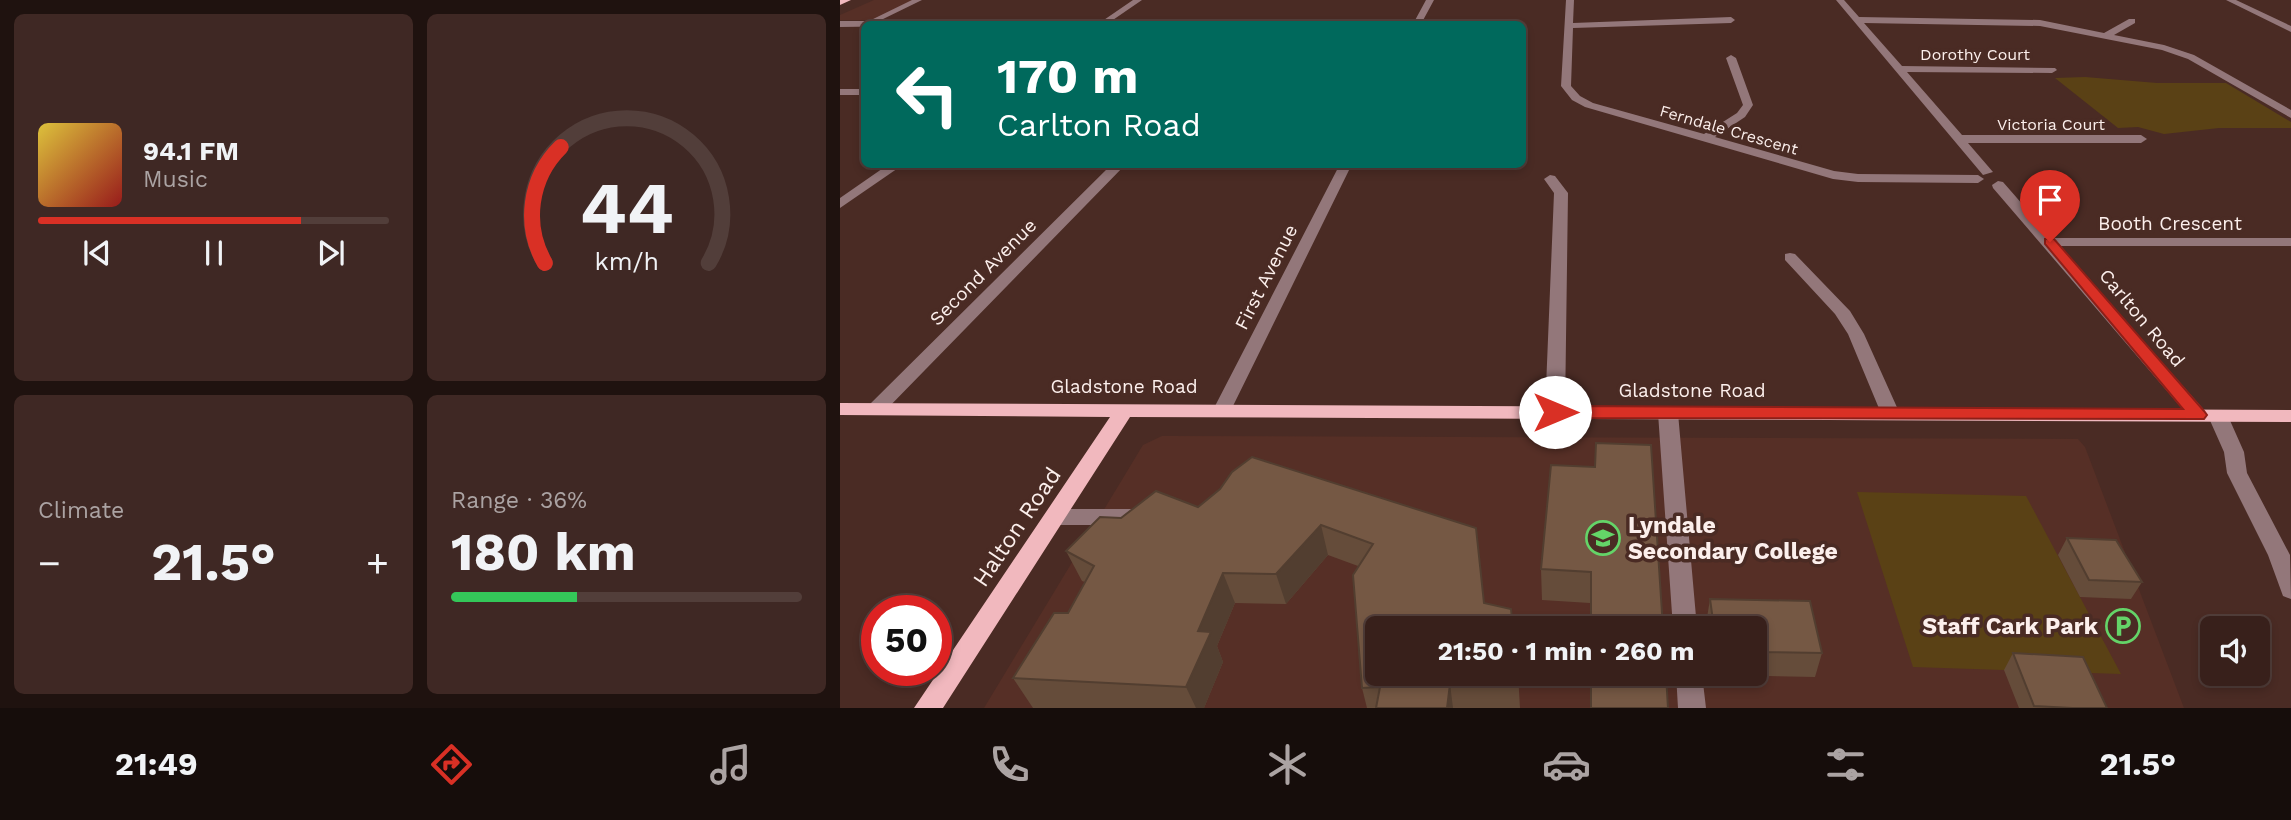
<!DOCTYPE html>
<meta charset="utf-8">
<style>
:root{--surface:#38201b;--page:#3f2824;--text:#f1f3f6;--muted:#aba3a3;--line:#523e3a;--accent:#d93025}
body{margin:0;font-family:"Work Sans",sans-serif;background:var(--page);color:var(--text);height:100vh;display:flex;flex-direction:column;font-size:26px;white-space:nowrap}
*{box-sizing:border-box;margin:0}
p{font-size:23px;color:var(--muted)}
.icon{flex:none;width:38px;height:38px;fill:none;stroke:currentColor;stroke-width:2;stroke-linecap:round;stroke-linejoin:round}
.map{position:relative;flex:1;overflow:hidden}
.side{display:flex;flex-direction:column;gap:14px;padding:14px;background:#1f120f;width:840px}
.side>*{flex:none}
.guide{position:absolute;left:21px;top:21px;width:665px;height:147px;border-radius:10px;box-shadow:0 4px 10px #0003,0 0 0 2px var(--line);background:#00695c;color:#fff;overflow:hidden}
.fabs{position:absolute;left:1360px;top:616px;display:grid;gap:14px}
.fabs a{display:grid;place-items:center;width:70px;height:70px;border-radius:10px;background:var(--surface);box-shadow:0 4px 10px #0003,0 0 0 2px var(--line);font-size:35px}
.speed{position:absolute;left:21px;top:595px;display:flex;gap:14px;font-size:35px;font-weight:700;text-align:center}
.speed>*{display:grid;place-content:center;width:91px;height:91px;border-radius:50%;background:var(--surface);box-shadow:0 4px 10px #0003,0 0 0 2px var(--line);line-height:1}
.speed .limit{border:10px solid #d22;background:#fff;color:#111}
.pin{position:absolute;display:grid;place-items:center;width:60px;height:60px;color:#fff;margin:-72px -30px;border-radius:50% 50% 50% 0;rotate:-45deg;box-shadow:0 0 7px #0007}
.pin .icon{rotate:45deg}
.me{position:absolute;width:77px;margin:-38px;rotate:90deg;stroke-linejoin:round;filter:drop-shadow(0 0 5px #0008)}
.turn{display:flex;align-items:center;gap:24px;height:147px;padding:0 21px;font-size:32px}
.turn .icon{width:91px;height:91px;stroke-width:2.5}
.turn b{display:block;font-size:49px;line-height:60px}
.big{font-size:52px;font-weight:700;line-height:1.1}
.side .tile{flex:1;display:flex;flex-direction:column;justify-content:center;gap:10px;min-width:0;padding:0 24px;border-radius:10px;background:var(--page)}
.side .dial{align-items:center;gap:0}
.dial svg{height:182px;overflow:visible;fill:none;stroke:var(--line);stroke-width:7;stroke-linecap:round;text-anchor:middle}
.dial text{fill:var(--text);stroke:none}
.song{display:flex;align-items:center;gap:21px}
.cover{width:84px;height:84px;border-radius:10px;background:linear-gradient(135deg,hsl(50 70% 55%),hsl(0 70% 35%))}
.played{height:7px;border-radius:4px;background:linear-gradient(90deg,var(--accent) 75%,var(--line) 75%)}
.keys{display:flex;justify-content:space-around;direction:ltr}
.heat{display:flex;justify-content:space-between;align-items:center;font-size:38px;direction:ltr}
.charge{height:10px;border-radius:5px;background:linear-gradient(90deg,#34c759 36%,var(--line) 0)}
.side .tiles{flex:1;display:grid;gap:14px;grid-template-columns:repeat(2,1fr)}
.trip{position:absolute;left:525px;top:616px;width:402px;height:70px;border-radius:10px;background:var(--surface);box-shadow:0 4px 10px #0003,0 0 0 2px var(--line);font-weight:700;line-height:70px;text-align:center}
.tabs{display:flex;height:112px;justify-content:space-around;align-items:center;background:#160d0b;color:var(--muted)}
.tabs .icon{width:49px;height:49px}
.tabs .current{color:var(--accent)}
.tabs b{font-size:32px;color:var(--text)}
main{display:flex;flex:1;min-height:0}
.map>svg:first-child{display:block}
.built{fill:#562f26;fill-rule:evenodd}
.green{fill:#5a4115}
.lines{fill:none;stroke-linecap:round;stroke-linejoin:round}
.minor{fill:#93777a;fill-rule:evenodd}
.major{fill:#f1b8be;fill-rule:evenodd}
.wall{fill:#654c3a}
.shaded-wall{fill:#523e30}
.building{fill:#755844;stroke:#523e30;stroke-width:2}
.route{fill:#d93025;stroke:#8d1f18;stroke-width:2}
.labels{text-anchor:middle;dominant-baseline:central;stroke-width:7;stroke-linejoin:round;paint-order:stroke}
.far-street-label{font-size:16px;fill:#fcefec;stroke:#4a2b24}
.street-label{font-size:19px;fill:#fcefec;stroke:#4a2b24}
.near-poi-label{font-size:23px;font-weight:bold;fill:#fcefec;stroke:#4a2b24;text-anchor:start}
.near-street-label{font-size:23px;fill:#fcefec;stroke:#4a2b24}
</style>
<main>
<section class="side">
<div class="tiles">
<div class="tile">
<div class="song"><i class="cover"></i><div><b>94.1 FM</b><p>Music</p></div></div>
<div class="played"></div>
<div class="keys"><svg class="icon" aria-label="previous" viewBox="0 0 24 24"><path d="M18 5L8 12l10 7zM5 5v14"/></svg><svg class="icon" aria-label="pause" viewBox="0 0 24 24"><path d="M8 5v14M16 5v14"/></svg><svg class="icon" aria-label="next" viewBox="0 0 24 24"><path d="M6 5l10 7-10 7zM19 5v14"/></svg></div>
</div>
<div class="tile dial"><svg viewBox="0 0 100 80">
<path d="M14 69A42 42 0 1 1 86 69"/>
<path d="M14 69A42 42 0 0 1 21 18" stroke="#d93025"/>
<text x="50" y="56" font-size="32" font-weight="700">44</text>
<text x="50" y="72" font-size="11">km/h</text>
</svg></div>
<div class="tile"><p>Climate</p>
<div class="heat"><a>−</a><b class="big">21.5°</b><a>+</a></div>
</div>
<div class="tile"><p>Range · 36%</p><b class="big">180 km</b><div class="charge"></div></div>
</div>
</section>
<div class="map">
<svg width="1451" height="708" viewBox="0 0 1451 708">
<rect width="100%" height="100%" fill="#4a2b24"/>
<path class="built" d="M34,0h42l-44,20h-32v-5z
M322,436l916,3 7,8 99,261h-1200l159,-263zM537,628h378v46h-378z"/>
<path class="green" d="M1245,77l72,6h69l65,39v6h-72l-55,6 -26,-7 -20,1 -63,-50z
M1017,492l169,4 95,178 -208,-7z"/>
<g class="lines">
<path class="minor" d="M72,0h10l-43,21h161l4,3 -204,3v-6h29z
M293,0h9l-35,24h-9z
M586,0h8l-13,24h-8z
M726,0h8l-1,23 158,-6 4,3 -4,3 -158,5 -2,58 9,10 13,7 111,31 33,-21 6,-8 -17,-47 5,-3 5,3 17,47 -8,12 -30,20 119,34 24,3 120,1 6,4 -6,4 -120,-1 -25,-3 -248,-72 -13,-7 -11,-14z
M996,0h8l15,17 181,3 64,13 25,-14h6v4l-21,12 50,10 30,10 97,55v8l-103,-59 -26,-9 -122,-24 -176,-3 38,43 153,2 2,2 -5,3 -145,-1 55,63h179l6,4 -6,4h-173l25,29 -10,3z
M1386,0h10l55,26v6z
M0,89h24v6h-24z
M49,164h15l-64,44v-10z
M272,164h14l-243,249h-14l-2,-4 2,-4z
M500,164h12l-120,244 -9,6 -7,-2 -2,-4z
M710,175l5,1 13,17 -3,219 -10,6 -10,-6 9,-219 -10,-14z
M1158,181l5,1 49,56h239v8h-232l146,165 3,4 -3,4h-14l-198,-231 -1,-3z
M950,253l5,1 55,57 14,23 36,80 -3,4h-14l-35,-84 -13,-20 -50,-54v-6z
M828,407l10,6 19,215h-24l-15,-215z
M1378,410l10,6 16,36 3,21 43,82 1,44 -8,-3 -15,-41 -41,-82 -3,-21 -16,-36z
M217,509h78l8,2 3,6 -3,6 -8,2h-78l-8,-2 -3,-6 3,-6z
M836,674h26l4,34h-28z"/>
<path class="major" d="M0,0h11l-11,5z
M0,403l1451,7v12l-1161,-5 -187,291h-29l196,-291 -270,-2z"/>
</g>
<path class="wall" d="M412,457l232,146 34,71 2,34h-153l-5,-20 -4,-122 -30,-11 -42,49 -51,-1 -18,43 6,16 -19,46h-171l-20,-30 55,-65 17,-31 -3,-1 -16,-30 55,-33 77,-11 22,-18z
M711,465l112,163h-73v-25l-48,-3 -1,-31z
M1227,538l75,44 -11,17 -51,-2 -22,-42z
M870,599l112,54 -7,24 -102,-2v-1h42v-46h-48l-1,-4z
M1173,653l94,55h-88l-15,-38z"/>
<path class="shaded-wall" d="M481,525l7,30 -42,49 -10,-30z
M383,573l12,30 -18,43 6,16 -19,46h-8l-10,-21 12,-56z
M610,684l3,24h-6z"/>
<path class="building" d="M756,443l55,2 12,183h-72v-56l-50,-3 10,-104 44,2z
M412,457l224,71 8,75 27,6 2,19h-136v46h141v7l-68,3 -3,24h-71l4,-21 -18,1 -9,-113 20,-31 -52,-19 -45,49 -53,-1 -25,58 13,1 -25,55 -173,-9 41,-65h14l26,-47 -28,-15 34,-34 21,1 35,-27 42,16 22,-18 12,-17z
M1227,538l49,2 26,42 -53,-2z
M870,599l100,2 12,52 -67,-1v-24h-41z
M1173,653l70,4 24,51h-35l-38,-2z
M751,674h75l2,34h-77z"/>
<path class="route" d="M1205,239h9l150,172 3,4 -3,4 -649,-1 -8,-6 8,-6 628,3 -138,-165z"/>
<defs>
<g id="school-ring" transform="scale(1.75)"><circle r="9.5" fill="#4a2b24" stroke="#64d468" stroke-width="1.5"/><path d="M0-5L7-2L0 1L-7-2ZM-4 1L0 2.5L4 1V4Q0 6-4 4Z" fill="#64d468"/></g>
<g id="parking-ring" transform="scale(1.75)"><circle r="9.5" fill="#4a2b24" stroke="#64d468" stroke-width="1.5"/><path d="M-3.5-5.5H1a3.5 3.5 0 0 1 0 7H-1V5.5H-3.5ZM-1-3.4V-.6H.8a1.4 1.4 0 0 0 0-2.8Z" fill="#64d468"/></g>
</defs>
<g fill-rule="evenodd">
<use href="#school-ring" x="763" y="538"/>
<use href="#parking-ring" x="1283" y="626"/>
</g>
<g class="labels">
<g class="far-street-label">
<text x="1135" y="54">Dorothy Court</text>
<text x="1211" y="124">Victoria Court</text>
<text transform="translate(889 130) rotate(16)">Ferndale Crescent</text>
</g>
<g class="street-label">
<text x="1330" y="223">Booth Crescent</text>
<text transform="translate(143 272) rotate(-45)">Second Avenue</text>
<text transform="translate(426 277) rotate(-63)">First Avenue</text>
<text transform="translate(1302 318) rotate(50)">Carlton Road</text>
<text x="284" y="386">Gladstone Road</text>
<text x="852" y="390">Gladstone Road</text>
</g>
<g class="near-poi-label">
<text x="788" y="525">Lyndale<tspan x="788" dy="26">Secondary College</tspan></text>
<text x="1258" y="626" text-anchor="end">Staff Cark Park</text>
</g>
<g class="near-street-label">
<text transform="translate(177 527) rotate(-56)">Halton Road</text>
</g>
</g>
</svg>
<div class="fabs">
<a><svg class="icon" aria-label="sound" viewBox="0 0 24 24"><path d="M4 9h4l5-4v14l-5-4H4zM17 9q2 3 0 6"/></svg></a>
</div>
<div class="speed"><div class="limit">50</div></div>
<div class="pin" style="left:1210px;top:242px;background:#d93025"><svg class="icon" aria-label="arrive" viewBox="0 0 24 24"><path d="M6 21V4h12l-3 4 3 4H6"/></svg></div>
<svg class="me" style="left:715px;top:412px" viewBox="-20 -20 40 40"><circle r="19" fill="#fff"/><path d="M0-13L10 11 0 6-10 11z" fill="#d93025"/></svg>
<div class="trip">21:50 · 1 min · 260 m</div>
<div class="guide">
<div class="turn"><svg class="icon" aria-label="left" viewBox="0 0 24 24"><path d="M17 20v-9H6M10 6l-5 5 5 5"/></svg><div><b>170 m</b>Carlton Road</div></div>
</div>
</div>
</main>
<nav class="tabs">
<b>21:49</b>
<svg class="icon current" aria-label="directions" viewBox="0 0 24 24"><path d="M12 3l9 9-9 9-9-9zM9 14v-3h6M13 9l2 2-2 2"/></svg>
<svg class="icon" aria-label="music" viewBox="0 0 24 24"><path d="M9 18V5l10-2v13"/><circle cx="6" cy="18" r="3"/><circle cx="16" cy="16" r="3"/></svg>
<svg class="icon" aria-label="phone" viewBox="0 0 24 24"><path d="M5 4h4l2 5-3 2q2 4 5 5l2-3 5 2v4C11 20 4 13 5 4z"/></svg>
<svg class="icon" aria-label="climate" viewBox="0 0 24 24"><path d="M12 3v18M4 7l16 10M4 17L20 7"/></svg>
<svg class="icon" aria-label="car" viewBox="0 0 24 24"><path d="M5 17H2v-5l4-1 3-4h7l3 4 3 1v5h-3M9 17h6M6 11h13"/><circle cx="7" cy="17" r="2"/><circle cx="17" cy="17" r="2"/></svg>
<svg class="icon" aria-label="filters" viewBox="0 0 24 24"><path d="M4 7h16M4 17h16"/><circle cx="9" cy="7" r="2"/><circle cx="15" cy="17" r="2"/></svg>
<b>21.5°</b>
</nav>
